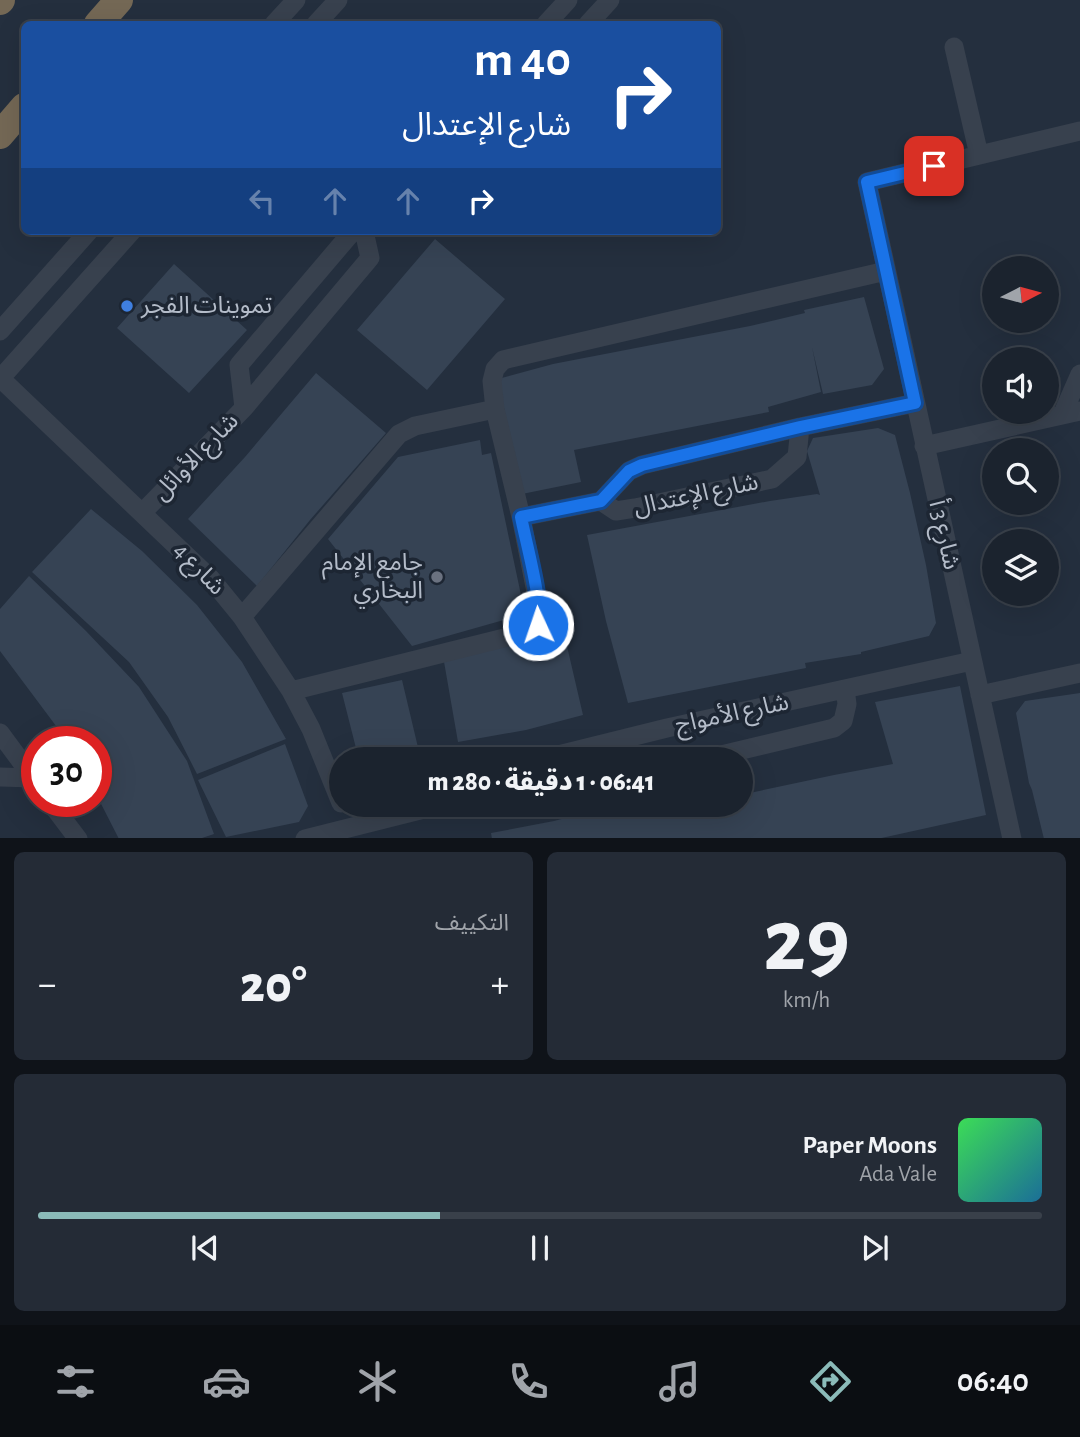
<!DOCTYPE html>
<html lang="ar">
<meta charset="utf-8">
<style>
:root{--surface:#1b232e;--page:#242b36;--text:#f1f3f6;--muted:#a0a4aa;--line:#39404a;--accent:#8bbbb9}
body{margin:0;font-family:"Alegreya Sans","Noto Sans Arabic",sans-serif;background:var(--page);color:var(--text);direction:rtl;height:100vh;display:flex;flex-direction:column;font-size:26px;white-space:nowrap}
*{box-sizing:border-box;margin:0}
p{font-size:23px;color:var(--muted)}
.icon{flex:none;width:38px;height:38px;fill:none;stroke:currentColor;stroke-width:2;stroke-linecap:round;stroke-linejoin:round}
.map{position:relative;height:838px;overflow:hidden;direction:ltr}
.drawer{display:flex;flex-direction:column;gap:14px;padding:14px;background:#0f1319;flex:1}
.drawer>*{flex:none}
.guide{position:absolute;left:21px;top:21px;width:700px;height:214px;border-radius:10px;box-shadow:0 7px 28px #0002,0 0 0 2px var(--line);direction:rtl;background:#1a4fa0;color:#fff;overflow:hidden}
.needle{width:46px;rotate:84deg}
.controls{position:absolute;left:982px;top:256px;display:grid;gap:14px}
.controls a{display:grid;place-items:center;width:77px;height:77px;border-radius:50%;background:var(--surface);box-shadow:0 7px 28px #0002,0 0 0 2px var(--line);font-size:35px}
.speed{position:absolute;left:21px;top:726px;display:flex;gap:14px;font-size:35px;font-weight:700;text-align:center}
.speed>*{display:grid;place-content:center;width:91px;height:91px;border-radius:50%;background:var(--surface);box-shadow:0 7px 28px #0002,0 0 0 2px var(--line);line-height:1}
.speed .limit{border:10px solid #d22;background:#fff;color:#111}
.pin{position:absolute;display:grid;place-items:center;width:60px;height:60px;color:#fff;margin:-30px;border-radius:14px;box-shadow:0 4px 10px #0006}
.me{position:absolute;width:77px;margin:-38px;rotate:357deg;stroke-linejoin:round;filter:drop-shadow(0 0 5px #0008)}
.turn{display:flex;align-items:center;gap:24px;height:147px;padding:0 35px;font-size:32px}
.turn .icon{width:91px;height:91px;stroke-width:2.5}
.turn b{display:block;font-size:49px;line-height:60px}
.lanes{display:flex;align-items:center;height:66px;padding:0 35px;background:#0003;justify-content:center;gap:35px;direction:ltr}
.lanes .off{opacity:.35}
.big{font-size:52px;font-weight:800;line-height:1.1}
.drawer .tile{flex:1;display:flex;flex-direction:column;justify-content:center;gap:10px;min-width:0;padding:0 24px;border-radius:10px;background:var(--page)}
.drawer .dial{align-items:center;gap:0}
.dial b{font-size:91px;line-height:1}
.song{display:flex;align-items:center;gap:21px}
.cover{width:84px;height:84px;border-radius:10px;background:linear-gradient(135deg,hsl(130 70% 55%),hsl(200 70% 35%))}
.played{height:7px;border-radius:4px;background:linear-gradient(90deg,var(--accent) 40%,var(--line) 40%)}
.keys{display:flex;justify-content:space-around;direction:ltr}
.heat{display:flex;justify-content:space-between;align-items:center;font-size:38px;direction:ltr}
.drawer .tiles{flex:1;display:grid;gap:14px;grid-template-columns:1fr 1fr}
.tile:last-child{grid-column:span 2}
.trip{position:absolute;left:329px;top:747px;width:424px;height:70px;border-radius:35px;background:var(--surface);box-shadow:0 7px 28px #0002,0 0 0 2px var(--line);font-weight:800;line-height:70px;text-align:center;direction:rtl}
.tabs{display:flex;height:112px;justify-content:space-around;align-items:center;background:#0b0e12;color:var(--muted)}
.tabs .icon{width:49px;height:49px}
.tabs .selected{color:var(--accent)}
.tabs b{font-size:32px;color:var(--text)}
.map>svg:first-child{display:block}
.building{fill:#364354}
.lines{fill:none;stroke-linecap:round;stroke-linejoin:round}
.minor{stroke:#38414e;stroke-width:19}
.highway{stroke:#746855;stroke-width:28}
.route-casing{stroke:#114b97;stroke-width:18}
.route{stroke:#1a73e8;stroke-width:12}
.shop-dot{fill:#3f7fe0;stroke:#1d2633;stroke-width:2.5}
.worship-dot{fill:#6b7280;stroke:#1d2633;stroke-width:2.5}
.labels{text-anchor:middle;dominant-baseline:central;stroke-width:7;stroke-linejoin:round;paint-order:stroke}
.poi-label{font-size:24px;fill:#b4bcc9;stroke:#1d2633;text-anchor:start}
.street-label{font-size:24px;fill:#b4bcc9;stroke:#1d2633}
</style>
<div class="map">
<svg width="1080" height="839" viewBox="0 0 1080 839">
<rect width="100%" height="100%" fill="#242f3e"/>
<path class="building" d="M435,239l70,60 -78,91 -70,-60z
M174,264l73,66 -58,63 -72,-65z
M864,297l20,72 -12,16 -49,9 -11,-47 9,45 -53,15 1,5 -195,38 7,32 -59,12 -24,-115 55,-15 197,-38 55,-13 -1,-3z
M316,373l70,60 -76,87 -53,66 -69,-67 57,-62z
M878,428l17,7 15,58 16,72 10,58 -7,13 -68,16v2l-56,9 1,5 -178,35 -22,-82 -19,-86 183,-34 47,-7 3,1 -13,-44 6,-13z
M480,440l2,15 9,-2 34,161 -113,32 -84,-107 70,-82z
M91,509l51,42 55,54 45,57 44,77 -89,35 -29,-57 -39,-55 -97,-90z
M29,576l57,55 53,56 48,74 27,73 -15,5h-80l-23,-45v-52h-28l-68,-91v-42z
M563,629l20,86 -57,15 -68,12 -15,-86 62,-13z
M402,680l19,80h-62l-17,-67z
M960,686l26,129 -109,24h-385l-1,-6 63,-12 60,-16h51l1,5 25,-5h49v-10l94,-20 59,-11 -18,-62z
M1080,693v146h-36l-12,-49 -3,-7 -13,-70 9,-12z
M285,744l23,62 -9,16 -73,15 -28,-57z"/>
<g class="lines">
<path class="minor" d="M274,24l22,-24
M316,24l22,-24
M546,24l22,-24
M588,24l22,-24
M954,47l25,108
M0,331l89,-100
M0,378l211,201 31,38 49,74 20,38 30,74
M0,379l132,-148
M244,408l126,-150 -6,-27
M1062,415l18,-41
M924,446l156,-35
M601,501l15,10 19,-3 137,-29 25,-22 3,-30
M142,513l102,-105 -5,-43 114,-134
M521,517l80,-16 28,-30 13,-6 158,-38 115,-24
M242,617l157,-183 16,-8 80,-17
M291,691l237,-59 10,-7 2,-8 -3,-20 -16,-80 -26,-108 -3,-28 3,-12 8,-9 383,-89
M980,695l100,-22
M0,733l37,50
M538,760l129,-32 305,-67
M700,760l134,-32 9,-7 4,-17 -2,-15
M0,777l33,1
M50,802l28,37
M305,839l135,-34
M1012,839l-145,-657 213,-51"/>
<path class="highway" d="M0,1l1,-1
M98,24l21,-24
M0,135l24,-28"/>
</g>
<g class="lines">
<g class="route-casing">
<path id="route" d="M538,625c5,-22 -12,-82 -17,-108l80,-16 28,-30 13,-6 158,-38 115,-24 -48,-221 67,-16"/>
</g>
<use href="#route" class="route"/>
</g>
<circle class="shop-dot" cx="127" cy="306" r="7"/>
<circle class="worship-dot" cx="437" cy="577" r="7"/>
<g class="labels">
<g class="poi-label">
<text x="141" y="306">تموينات الفجر</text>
<text x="423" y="563" text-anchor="end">جامع الإمام<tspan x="423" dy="28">البخاري</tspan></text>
</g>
<g class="street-label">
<text transform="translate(196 457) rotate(-46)">شارع الأوائل</text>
<text transform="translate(696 495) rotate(-12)">شارع الإعتدال</text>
<text transform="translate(944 535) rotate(77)">شارع 3 أ</text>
<text transform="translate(199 569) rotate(46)">شارع 4</text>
<text transform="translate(732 714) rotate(-12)">شارع الأمواج</text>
</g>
</g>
</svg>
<div class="controls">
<a><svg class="needle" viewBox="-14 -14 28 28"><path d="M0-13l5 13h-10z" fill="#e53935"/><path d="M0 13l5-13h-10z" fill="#a0a4aa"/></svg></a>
<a><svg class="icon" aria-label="sound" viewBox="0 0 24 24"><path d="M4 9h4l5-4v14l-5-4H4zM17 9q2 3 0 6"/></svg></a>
<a><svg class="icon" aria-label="search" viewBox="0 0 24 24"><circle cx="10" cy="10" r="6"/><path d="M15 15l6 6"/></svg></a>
<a><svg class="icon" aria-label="layers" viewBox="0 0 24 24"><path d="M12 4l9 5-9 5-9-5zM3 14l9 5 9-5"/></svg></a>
</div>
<div class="speed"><div class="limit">30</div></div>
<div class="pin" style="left:934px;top:166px;background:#d93025"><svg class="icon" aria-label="arrive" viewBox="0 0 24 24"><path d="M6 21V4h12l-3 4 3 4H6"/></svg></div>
<svg class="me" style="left:538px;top:625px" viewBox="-20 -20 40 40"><circle r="17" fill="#1a73e8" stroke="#fff" stroke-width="3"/><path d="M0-11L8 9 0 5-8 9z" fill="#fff"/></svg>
<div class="trip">06:41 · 1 دقيقة · 280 m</div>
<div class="guide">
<div class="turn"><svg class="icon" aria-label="right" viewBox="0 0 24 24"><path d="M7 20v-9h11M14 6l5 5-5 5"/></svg><div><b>40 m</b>شارع الإعتدال</div></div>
<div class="lanes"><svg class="icon off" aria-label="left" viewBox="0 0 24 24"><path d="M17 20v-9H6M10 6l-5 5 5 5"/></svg><svg class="icon off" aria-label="ahead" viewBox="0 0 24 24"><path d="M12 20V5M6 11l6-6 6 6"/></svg><svg class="icon off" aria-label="ahead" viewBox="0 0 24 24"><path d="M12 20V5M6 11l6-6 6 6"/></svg><svg class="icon" aria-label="right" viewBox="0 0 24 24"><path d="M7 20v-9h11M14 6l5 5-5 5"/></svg></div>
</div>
</div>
<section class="drawer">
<div class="tiles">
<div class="tile dial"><b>29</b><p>km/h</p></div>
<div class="tile"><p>التكييف</p>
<div class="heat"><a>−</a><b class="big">20°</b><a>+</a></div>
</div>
<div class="tile">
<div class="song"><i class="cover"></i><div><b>Paper Moons</b><p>Ada Vale</p></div></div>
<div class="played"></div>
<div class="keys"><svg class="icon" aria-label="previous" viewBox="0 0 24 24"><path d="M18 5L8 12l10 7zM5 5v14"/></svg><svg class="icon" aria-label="pause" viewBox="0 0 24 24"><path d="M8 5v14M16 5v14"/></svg><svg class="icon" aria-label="next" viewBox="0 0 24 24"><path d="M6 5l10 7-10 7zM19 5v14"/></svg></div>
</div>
</div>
</section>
<nav class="tabs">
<b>06:40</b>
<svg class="icon selected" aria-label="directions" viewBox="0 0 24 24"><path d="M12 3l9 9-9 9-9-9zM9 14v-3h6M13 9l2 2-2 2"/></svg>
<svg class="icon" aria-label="music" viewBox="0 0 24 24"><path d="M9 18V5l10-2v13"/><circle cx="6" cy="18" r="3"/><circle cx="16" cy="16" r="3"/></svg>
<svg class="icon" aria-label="phone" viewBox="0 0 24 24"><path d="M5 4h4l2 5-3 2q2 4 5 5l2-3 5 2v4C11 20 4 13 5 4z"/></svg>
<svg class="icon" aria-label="climate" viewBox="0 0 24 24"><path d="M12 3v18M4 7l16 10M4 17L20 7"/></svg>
<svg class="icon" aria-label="car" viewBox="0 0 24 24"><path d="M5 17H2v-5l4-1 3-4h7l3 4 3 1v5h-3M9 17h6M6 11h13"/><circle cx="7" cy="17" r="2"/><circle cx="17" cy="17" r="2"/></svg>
<svg class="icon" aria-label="filters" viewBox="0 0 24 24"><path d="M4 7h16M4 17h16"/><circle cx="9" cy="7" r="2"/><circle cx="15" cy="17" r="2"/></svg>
</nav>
